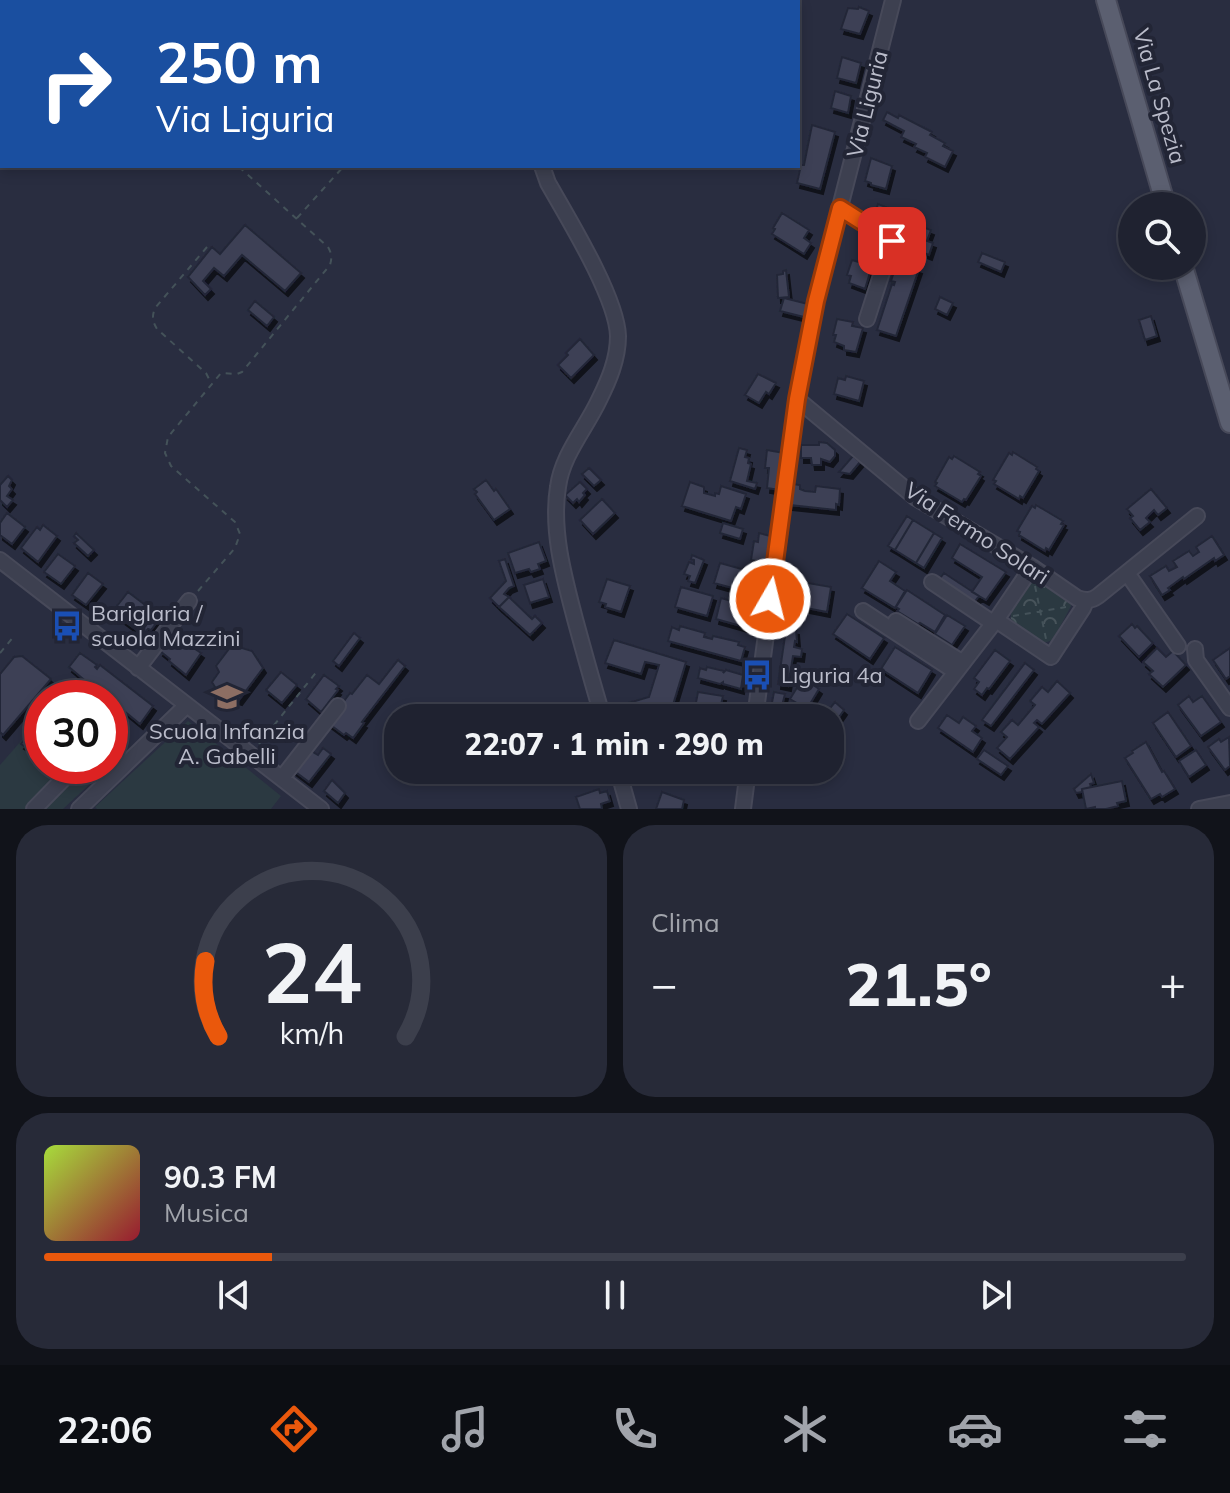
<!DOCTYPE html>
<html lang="it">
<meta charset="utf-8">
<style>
:root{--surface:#1f2230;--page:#272a38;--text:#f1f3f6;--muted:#a1a4ab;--line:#3c3f4c;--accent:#ea580c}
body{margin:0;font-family:Mulish,sans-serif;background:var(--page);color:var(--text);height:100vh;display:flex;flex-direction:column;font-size:30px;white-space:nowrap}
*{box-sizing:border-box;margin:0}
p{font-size:26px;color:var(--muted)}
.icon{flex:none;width:44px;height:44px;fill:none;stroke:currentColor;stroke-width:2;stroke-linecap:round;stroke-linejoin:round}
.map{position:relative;height:809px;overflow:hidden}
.side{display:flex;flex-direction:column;gap:16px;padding:16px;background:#11131a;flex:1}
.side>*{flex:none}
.hud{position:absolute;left:0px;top:0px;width:800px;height:168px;box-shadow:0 4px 12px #0003,0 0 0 2px var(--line);background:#1a4fa0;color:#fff;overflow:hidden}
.buttons{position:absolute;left:1118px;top:192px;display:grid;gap:16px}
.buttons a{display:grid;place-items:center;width:88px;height:88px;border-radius:50%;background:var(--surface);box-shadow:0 4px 12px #0003,0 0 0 2px var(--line);font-size:40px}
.speed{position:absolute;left:24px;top:680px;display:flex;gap:16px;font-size:40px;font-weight:700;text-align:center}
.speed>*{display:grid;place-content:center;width:104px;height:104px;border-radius:50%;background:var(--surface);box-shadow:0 4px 12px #0003,0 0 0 2px var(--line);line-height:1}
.speed .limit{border:12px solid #d22;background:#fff;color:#111}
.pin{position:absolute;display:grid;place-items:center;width:68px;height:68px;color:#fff;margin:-34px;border-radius:16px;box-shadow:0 4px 12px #0006}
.me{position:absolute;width:88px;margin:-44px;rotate:8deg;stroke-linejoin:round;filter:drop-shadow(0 0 6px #0008)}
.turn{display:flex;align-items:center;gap:28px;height:168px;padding:0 24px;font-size:36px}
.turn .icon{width:104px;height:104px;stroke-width:2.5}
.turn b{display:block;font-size:56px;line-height:68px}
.big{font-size:60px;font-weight:800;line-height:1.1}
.side .widget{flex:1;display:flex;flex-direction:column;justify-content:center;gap:12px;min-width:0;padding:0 28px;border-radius:32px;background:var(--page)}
.side .dial{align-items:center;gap:0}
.dial svg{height:208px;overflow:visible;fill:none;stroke:var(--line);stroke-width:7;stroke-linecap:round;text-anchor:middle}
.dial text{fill:var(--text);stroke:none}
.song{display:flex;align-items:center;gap:24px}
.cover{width:96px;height:96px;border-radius:12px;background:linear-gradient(135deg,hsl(80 70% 55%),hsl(350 70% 35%))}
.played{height:8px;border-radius:4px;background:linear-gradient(90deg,var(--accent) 20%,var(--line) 20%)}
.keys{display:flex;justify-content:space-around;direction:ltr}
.heat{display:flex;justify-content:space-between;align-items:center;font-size:44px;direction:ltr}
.side .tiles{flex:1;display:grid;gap:16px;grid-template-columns:1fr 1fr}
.widget:last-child{grid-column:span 2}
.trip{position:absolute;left:384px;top:704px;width:460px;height:80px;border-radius:32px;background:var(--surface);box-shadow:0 4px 12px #0003,0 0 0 2px var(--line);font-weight:800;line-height:80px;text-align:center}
.tab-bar{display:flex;height:128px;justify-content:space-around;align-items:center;background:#0c0e13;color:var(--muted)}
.tab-bar .icon{width:56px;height:56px}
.tab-bar .current{color:var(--accent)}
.tab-bar b{font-size:36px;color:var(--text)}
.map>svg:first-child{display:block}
.forest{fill:url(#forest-crowns)}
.garden{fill:#2b3941}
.building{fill:#3c4155;stroke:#242737;stroke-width:2;filter:url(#shadow)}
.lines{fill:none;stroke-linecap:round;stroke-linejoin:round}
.minor-casing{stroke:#474959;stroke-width:18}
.major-casing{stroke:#474959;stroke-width:22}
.path{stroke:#445259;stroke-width:2;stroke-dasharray:6 6;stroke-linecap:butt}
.minor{stroke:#3d4050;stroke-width:14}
.major{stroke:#5b5f70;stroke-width:18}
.route-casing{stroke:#983908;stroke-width:20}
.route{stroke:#ea580c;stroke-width:14}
.labels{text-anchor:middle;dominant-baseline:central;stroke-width:8;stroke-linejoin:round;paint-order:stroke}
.street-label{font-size:22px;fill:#babcca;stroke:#222535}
.poi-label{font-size:22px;fill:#babcca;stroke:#222535;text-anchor:start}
</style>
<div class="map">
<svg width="1230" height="809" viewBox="0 0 1230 809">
<defs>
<pattern id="forest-crowns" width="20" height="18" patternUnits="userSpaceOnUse" patternTransform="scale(2)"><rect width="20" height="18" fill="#2b3941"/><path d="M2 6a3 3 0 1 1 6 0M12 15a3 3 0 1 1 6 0" fill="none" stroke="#48545b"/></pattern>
<filter id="shadow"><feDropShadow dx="3" dy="5" stdDeviation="0" flood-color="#0009"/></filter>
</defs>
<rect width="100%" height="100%" fill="#292d40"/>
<path class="forest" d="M1034,581h4l32,21 1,4 -18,34 -6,2h-5l-31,-22c-2,-13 11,-26 19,-37z"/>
<path class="garden" d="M42,717v49h67l-46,43h-63v-44z
M188,721l93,75 -10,13h-174l-2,-2z"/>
<path class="building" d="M859,7l10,4 -9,23 -19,-5 7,-21 10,1z
M842,57l19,6 -5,20 -19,-5z
M835,91l16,5 -3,17 -17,-5z
M887,112l11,6 1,-3 33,17 -2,3 15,8 -2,3 10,5 -8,16 -20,-10 2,-4 -13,-6 2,-3 -15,-7 3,-6 -21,-11z
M812,125l23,7 -15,57 -23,-6 4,-18h3z
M871,158l21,8 -6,23 -15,-4v-2l-6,-2z
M878,204l13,5 -5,15 -13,-5z
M782,213l27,17 -5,8 7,5 -7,11 -32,-20 3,-5 -2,-1z
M245,225l56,48 -16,18 -43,-36 -18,21 -10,-8 -11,13 8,8 -6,6 -17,-18 24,-30 8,7z
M917,225l14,5 -4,11 6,2 -4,12 -8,-3 1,-4 -12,-5z
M982,253l23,9 -4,10 -23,-10z
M852,260l20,6 -7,23 -16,-6 2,-7 -4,-1z
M897,262l22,7 -23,67 -19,-6 15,-46 2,1 1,-3 -4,-1z
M786,270l3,27 -11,1 -1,-23 6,-1v-3z
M940,297l13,6 -6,12 -12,-6z
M784,298l24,6 -4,13 -24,-6z
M255,301l19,16 -7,9 -19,-16z
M1151,316l6,20 -12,4 -6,-20z
M837,319l16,3 -1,4 11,2 -7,24 -12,-2v-4l-10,-4 2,-7h-3z
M580,339l14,16 -23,23 -13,-13 10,-10 -2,-2z
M758,374l18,9 -7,11 -3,-2 -7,11 -14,-8z
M846,376l18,5 -5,20 -25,-7 4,-16 7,2z
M819,442l8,1 8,7v6l-5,6 -9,-3v6h-9l-1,-7h-10v-13h18z
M739,448l8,2 -2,7 4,1 -1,5 3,1 -4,17 10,2 -2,6 -25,-8z
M767,450l17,3 -4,37 -13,-2 2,-20h-4z
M1013,452l24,15 -1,2 3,2 -16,27 -3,-2 -1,3 -25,-15 2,-3 -3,-1 16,-27 3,2z
M853,456l7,6 -10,12 -11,-2z
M954,456l26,16 -2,2 3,2 -15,24 -2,-1 -2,3 -27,-16 2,-3 -2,-1 14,-25 3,2z
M589,468l12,12 -7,6 -12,-12z
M8,476l4,4 -3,6 3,3 -5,7 6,4 -6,7 -7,-7v-15z
M486,480l8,11 2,-2 14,20 -16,11 -19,-26 2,-2 -3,-3z
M580,482l7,7 -4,4 2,2 -6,7 -2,-3 -4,4 -8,-8z
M690,482l14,5v6l11,3v-3l4,1 2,-8 25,8 -5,15 -5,-2 -5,14 -49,-15z
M793,484l7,1v4l5,2 10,1 1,-6 24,3 -1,16 -3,-1v6l-46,-5z
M1151,489l16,19 -9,7 -4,-5 -8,8 4,4 -10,8 -10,-12 3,-2 -6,-7z
M602,499l13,14 -22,21 -13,-14z
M1036,505l27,16 -2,3 3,1 -15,25 -3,-2 -1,3 -26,-16 1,-3 -3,-1 15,-25 3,2z
M7,513l18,14 -13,17 -12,-9v-12z
M907,516l6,4 -18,30 -7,-4z
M913,520l21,13 -18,30 -21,-13z
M723,523l20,6 -3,10 -20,-6z
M43,525l14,11 -19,26 -17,-14 16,-21 3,3z
M76,533l18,17 -6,6 -14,-13 4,-3 -4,-4z
M759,533l15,4 -3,27 -20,-4 3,-19 4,1z
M934,533l8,5 -18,30 -8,-5z
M1212,536l12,19 -9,6 -1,-3 -30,21 -1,-2 -15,11 2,2 -8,5 -12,-19 16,-10 3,5 8,-4 -4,-6 16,-10 4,5 6,-4 -3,-5z
M539,542l7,19 -8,3 2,5 -9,3 -2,-3 -14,4 -7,-20z
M960,544l46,28 -20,28 -14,-8 10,-15 -30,-19z
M58,554l17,12 -14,18 -17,-12z
M692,555l12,5 -9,23 -7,-2 2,-5 -6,-2 5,-12 5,2v-4l-3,-1z
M505,559l9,27 -5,2 -5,6 5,3 -10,10 -9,-9 16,-17 -7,-20z
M879,561l17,11 -6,9 15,10 -10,17 -33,-20z
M720,563l29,8 -4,16 -8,-2 -1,4 -22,-6z
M88,573l15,11 -17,21 -14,-10z
M944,573l35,23 -6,8 -35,-23z
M543,579l6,18 -19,6 -6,-18z
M607,579l23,7 -9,26 -16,-5 1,-3 -7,-2z
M808,583l23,4 -4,25 -21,-4z
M681,587l32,9 -6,20 -32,-9z
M907,590l38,25 -10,17 -15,-9 -2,1 -21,-13 2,-2 -3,-2z
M128,592l33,25 -10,13 -3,-1 -5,6 -24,-18 4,-6 -6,-5z
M509,597l23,22 3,-3 7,7 -12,12 -31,-28z
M721,598l33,9 -6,21 -32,-9z
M847,614l37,24 -14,21 -37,-25z
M947,615l18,11 -13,19 -17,-11z
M1132,624l3,4 2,-2 16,17 -14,14 -20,-21z
M680,626l25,7 -1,4 8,2 1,-3 26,6 -1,3 7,2 -4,14 -73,-20 4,-14 7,3z
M786,629l10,1 1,12 -2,-1 -1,6 8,2 -1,8 -8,-1 -5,30 -10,-2z
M354,633l6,5 -21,28 -6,-5z
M173,634l28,19 -15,22 -17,-14 1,-2 -10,-8z
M614,640l72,22 -17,56h-48l-3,-12 31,-9 10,-32 -14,-3 -4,12 -36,-11z
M232,645l20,6 11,17 -24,32 -20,-6 -7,-12 7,-10 -3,-6z
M895,647l37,23 -14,23 -37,-24z
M1157,648l9,9 7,-6 13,14 -23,22 -14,-13 4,-3 -10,-9z
M1230,648v28l-4,3 -13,-19z
M995,650l15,11 -21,28 -2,-1 -5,7 -8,-6 5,-7 -5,-4z
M80,653l17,12 -2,2 2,2 3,-4 53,41 -13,18 -16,-13 -4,6 -9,-7 4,-6 -4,-2 -1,1v-5h-11l3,-3 -33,-28z
M22,656l29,23 -48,56 -3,-3v-58l14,-17z
M398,660l7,6 -43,56 2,1 -11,15 -7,-5 -2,2 -16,-12 22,-30 2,1 15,-19 12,9z
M1025,663l9,7 -43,56 -9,-6z
M707,667l17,4 -1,2 3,-3 17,5 -2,14 -18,-5v-2l-3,2 -22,-6 2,-10 6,2z
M281,672l16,13 -15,18 -16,-13z
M324,675l15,11 -3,3 2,1 -17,22 -15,-13z
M801,681l9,5 2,-2 7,5 -12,20 -17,-10z
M1057,681l13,12 -28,31 -5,-4 -3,3 5,4 -29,32 -13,-11 10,-11 -6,-5 11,-12 6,5 17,-20 -5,-4 12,-14 6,5z
M698,692l25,4 -5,22h-25z
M774,692l11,2 -6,24h-10z
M1189,696l4,6 9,-6 19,26 -20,14 -23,-31z
M835,702l9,8 -14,20v-12h-8z
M1168,712l23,34 -15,11 -23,-34z
M947,715l12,8 4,-6 13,9 -4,5 10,7 -9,14 -35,-24z
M35,726l7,5v28l-9,-6 2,-3 -4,-3 -2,2 -8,-5z
M1229,737l1,29 -5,4 -17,-23 11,-8 2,3z
M1146,742l16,30 2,-1 11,18 -13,8 -2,-3 -9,5 -26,-41 8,-5 -1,-2z
M323,748l8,6 -22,28 -16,-12 18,-19 7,4z
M984,750l24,16 -7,9 -24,-16z
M1196,750l10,15 -17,12 -10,-16z
M1091,774l3,9 -4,1 1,3 -9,2v3l-6,1 -2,-4z
M332,780l13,13 -7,10 -14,-12z
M1122,781l4,20 -9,2 1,3 -12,3h-11v-2l-9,2 -4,-20z
M599,789l1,4 7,-2 3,10 -9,3 1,5h-22l-4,-12z
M662,792l22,8 -2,9h-26z"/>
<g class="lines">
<g class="minor-casing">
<path id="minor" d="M541,2l1,-2
M542,166l6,17c20,35 69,115 70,153 0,23 -9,44 -19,64 -13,28 -37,55 -41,87 -7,43 6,90 17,132 9,33 18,66 28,99
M840,208l78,50
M867,319l25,-78
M797,399l119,99 116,69 45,31c9,3 14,3 21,-2l99,-80
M0,560l321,249
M1127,573l51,73
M932,582l61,41
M863,611l93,61
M996,620l55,37 32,-49 3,-7
M896,621l67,42
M1195,649l1,11 34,48
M138,668l51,-67
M755,718l42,-319 19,-98 77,-301
M918,721l78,-101 36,-53
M618,770l11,39
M282,778l56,-72
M34,809l42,-43
M79,809l108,-104
M743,809l5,-39
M1199,809l31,-6"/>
</g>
<g class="major-casing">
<path id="major" d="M1106,0l60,206
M1183,266l47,157"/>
</g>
<path class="path" d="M55,0l2,2
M489,2l2,-2
M297,218l47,-52
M207,247l-52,61c-3,8 -3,13 2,21l49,44 5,10
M1035,586l11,53
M198,591l37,-43 5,-14 -5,-12 -64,-56 -6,-13 3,-16 53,-64 16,1 5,-2 88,-107c2,-7 2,-11 -2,-18l-90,-81
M1013,616l53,-9
M0,653l15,-18
M259,744l59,-74"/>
<use href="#minor" class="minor"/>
<use href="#major" class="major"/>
</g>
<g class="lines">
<g class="route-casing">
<path id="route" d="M770,599l27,-200 19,-98 24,-93 52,33"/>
</g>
<use href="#route" class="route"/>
</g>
<defs>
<g id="bus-bare" transform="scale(2.4)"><path d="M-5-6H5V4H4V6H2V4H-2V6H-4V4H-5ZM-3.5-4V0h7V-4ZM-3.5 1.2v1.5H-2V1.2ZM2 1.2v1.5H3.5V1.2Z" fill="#1a4fb4" stroke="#222535" stroke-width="2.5" paint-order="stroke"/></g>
<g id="school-bare" transform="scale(2.4)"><path d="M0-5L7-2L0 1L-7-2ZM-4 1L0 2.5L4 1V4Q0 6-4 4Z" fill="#8d6e63" stroke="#222535" stroke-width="2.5" paint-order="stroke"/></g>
</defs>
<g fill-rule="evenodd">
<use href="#bus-bare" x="67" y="626"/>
<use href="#bus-bare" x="757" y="675"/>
<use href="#school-bare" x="227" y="697"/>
</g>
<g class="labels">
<g class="street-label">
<text transform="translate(1160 96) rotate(74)">Via La Spezia</text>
<text transform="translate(867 104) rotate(-76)">Via Liguria</text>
<text transform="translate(977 533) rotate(33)">Via Fermo Solari</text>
</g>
<g class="poi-label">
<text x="91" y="613">Bariglaria /<tspan x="91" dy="25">scuola Mazzini</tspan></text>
<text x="781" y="675">Liguria 4a</text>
<text x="227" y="731" text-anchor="middle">Scuola Infanzia<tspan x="227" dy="25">A. Gabelli</tspan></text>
</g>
</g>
</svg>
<div class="buttons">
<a><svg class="icon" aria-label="search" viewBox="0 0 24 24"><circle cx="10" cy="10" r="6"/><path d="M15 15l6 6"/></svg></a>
</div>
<div class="speed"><div class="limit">30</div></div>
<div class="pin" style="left:892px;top:241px;background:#d93025"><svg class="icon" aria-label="arrive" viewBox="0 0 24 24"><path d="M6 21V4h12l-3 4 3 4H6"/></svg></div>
<svg class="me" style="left:770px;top:599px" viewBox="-20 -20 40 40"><circle r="17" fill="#ea580c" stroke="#fff" stroke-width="3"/><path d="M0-11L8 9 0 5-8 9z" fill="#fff"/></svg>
<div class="trip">22:07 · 1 min · 290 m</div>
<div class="hud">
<div class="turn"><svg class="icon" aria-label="right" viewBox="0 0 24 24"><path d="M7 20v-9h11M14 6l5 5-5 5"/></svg><div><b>250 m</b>Via Liguria</div></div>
</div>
</div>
<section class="side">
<div class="tiles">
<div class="widget dial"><svg viewBox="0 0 100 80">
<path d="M14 69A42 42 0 1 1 86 69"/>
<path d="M14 69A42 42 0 0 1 9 40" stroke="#ea580c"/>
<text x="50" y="56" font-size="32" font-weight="700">24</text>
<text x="50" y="72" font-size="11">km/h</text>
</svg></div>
<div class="widget"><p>Clima</p>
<div class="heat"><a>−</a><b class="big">21.5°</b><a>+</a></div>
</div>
<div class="widget">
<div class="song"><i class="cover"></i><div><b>90.3 FM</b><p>Musica</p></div></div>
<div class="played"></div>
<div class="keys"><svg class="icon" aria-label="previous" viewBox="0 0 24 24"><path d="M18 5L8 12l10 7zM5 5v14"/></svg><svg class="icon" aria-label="pause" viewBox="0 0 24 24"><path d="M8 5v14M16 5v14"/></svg><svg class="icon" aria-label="next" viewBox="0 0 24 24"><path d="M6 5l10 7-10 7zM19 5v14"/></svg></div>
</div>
</div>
</section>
<nav class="tab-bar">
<b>22:06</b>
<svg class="icon current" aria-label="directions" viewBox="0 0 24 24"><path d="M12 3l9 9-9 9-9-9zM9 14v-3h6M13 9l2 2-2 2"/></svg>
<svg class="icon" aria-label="music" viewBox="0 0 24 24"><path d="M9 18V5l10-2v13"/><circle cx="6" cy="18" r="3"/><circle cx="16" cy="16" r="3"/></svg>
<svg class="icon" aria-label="phone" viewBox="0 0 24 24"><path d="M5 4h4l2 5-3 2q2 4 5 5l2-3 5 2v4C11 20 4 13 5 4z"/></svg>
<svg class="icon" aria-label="climate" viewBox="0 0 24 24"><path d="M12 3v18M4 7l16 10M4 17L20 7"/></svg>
<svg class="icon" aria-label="car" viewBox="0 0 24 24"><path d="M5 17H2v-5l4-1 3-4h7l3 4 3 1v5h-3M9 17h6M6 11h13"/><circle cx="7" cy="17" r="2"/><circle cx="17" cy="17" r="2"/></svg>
<svg class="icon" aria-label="filters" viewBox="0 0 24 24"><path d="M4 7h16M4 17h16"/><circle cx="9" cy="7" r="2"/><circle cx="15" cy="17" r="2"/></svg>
</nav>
